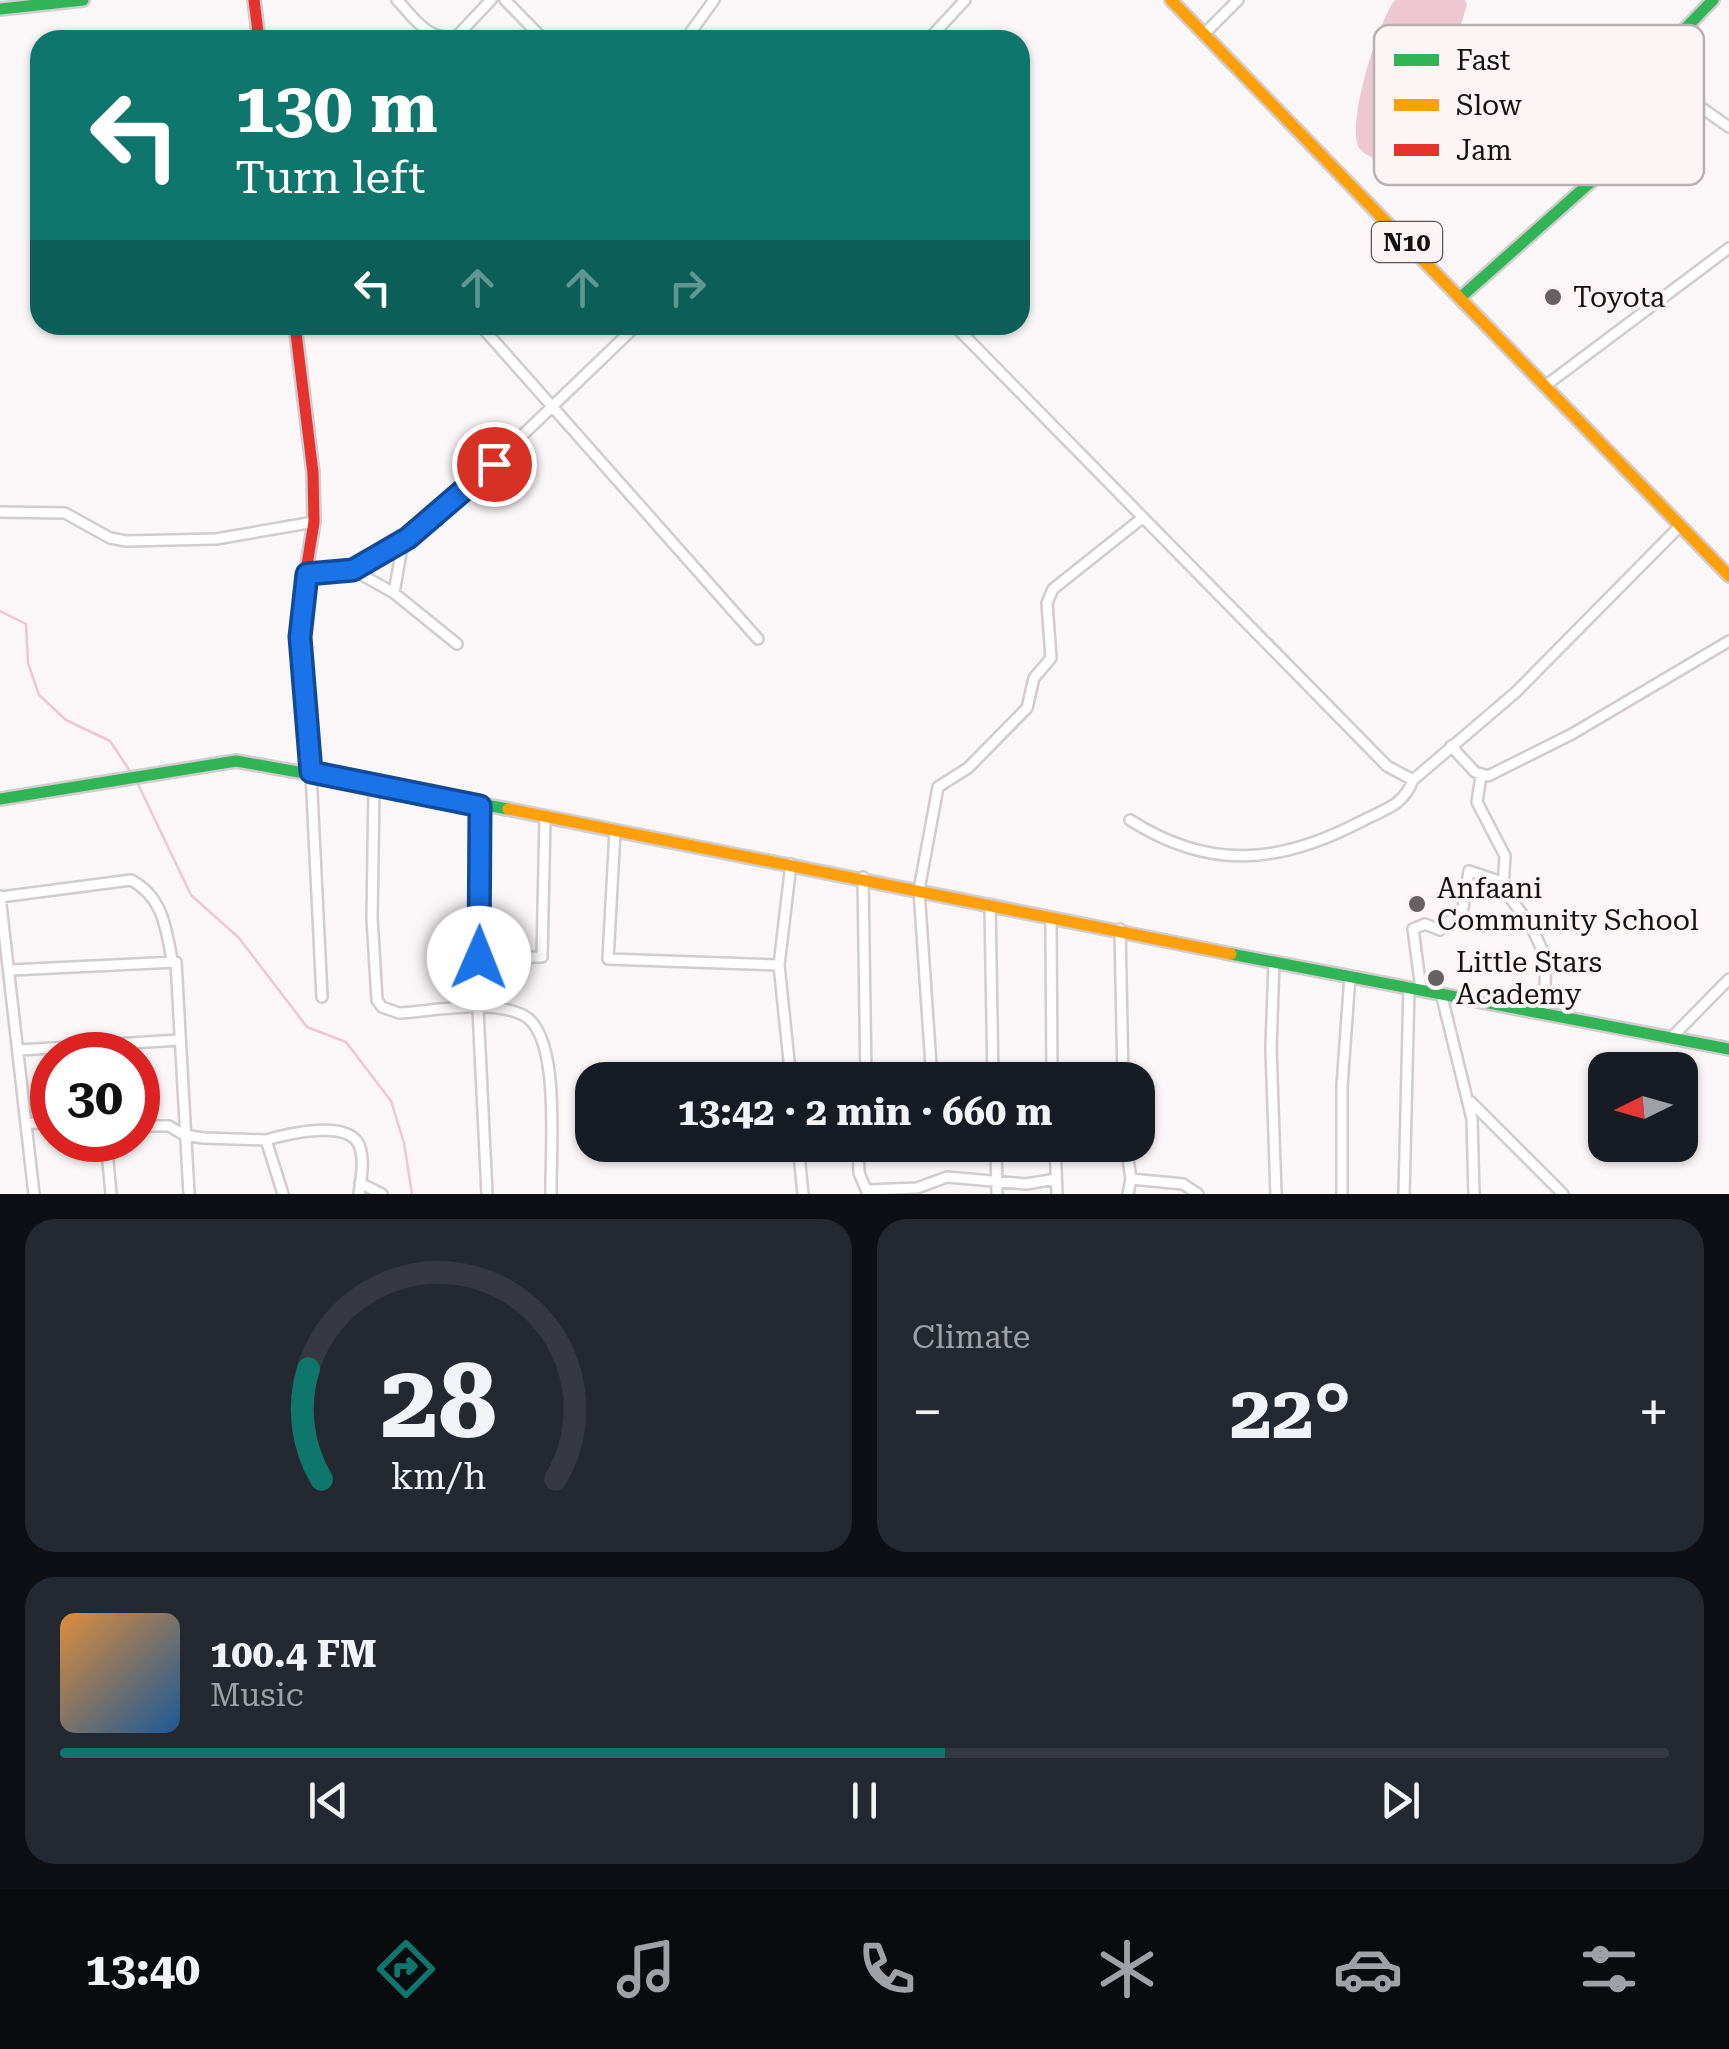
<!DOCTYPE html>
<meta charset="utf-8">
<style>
:root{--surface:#171b24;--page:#242831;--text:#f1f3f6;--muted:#9ea1a6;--line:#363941;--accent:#0f766e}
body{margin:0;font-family:"Roboto Serif",serif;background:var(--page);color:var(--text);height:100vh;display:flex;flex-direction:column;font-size:38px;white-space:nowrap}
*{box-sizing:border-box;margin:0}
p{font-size:32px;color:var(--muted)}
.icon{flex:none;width:55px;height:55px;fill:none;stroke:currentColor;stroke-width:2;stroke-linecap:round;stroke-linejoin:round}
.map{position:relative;height:1194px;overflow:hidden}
.side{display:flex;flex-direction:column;gap:25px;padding:25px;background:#0d0f14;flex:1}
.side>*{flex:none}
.top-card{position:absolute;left:30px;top:30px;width:1000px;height:305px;border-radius:30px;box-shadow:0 2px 8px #0004;background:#0f766e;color:#fff;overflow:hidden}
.needle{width:65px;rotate:265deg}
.tools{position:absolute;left:1588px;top:1052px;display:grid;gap:20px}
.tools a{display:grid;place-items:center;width:110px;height:110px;border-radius:20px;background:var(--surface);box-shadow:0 2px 8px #0004;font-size:50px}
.speed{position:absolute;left:30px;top:1032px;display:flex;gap:20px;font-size:50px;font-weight:700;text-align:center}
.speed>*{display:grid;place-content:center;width:130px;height:130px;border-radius:50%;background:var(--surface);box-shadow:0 2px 8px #0004;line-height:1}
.speed .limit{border:15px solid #d22;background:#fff;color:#111}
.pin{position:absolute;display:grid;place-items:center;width:85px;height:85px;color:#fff;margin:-42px;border:5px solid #fff;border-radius:50%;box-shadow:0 2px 10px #0007}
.me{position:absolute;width:110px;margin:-55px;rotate:1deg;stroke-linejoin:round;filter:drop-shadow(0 0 8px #0008)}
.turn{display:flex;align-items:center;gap:35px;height:210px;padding:0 40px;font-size:45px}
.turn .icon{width:130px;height:130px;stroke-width:2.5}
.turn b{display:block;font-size:70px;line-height:85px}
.lanes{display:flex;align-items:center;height:95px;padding:0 40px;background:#0003;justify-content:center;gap:50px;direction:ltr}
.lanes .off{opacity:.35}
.big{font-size:75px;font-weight:700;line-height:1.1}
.side .card{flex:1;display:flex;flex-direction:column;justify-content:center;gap:15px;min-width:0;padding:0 35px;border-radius:30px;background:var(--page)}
.side .dial{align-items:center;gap:0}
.dial svg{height:260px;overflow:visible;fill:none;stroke:var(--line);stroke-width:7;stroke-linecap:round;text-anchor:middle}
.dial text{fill:var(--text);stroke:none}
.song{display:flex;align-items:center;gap:30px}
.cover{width:120px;height:120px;border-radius:15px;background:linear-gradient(135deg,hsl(30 70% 55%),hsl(210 70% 35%))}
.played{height:10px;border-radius:5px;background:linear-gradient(90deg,var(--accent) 55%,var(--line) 55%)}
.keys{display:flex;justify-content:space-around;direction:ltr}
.heat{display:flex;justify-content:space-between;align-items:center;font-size:55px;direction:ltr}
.side .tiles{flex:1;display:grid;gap:25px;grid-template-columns:1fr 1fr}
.card:last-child{grid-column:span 2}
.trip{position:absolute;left:575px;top:1062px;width:580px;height:100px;border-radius:30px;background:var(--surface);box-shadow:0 2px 8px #0004;font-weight:700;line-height:100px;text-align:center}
.tabs{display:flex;height:160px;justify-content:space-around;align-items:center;background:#090b0e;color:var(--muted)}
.tabs .icon{width:70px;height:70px}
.tabs .on{color:var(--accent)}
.tabs b{font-size:45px;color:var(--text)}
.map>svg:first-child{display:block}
.water{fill:#edc8d3}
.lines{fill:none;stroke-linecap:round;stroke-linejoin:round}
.stream{stroke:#edc8d3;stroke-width:2.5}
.street-casing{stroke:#d1cccd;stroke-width:14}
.fast-casing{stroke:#d1cccd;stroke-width:16}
.slow-casing{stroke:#d1cccd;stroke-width:16}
.jam-casing{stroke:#d1cccd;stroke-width:16}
.street{stroke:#fefefe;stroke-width:9}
.fast{stroke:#30b455;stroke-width:11}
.slow{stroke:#ff9f0a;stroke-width:11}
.jam{stroke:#e5322d;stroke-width:11}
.route-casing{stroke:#114b97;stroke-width:25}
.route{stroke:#1a73e8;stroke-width:18}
.poi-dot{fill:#666162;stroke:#fdf4f6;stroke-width:4}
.labels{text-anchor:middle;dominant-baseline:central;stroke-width:8;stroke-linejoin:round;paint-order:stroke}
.shield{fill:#fdf4f6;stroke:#5b5556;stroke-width:2.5}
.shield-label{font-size:25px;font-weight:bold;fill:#161112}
.poi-label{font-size:28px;fill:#161112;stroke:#fdf4f6;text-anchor:start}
.key{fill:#fdf4f6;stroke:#b8b0b2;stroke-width:2.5}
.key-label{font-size:28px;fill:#161112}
</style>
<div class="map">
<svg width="1729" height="1194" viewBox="0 0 1729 1194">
<rect width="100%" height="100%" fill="#fbf6f7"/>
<path class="water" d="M1395,0h70l2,4 -6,21 -12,6 18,55 -14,59 -10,21c-22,3 -67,1 -83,-17 -16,-20 19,-130 35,-149z"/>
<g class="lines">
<path class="stream" d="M0,611l26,13 2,39 11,32 27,25 44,21 20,30
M137,782l54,113 48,43 68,89 39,15 45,59 13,42 8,51"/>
<g class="street-casing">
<path id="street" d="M397,0c19,20 30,40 59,37l35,-37
M505,0l39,40
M1204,34l34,-34
M685,40l29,-40
M928,40l37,-40
M1646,69l83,58
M480,325l278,314
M954,325l433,441 26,14 103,-88 164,-166
M1545,386l184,-138
M0,512l65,1 45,25 16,3 90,-2 98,-17
M353,570l41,23 63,51
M307,575l46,-5 74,-43 210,-202
M394,593l9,-52
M1451,746l24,26 13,4 84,-42 157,-93
M311,772l11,225
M1481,776l-4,26 28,54 -2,32 28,38 15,32 -2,54
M374,787l-2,131 5,82 5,7 17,6c35,-2 91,-14 124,2 39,19 27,139 28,179
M481,806l-3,203 9,185
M1130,820c80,51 150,44 232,1 23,-12 41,-15 51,-41
M615,831l-7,128 171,6
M791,864l-12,101 12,115
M863,877l3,203
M0,896l34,298
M0,897l131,-17c32,17 35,48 41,80
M990,905l3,175
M1051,921l1,159
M1120,929l3,151
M479,958l63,-1 3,-139
M1274,962l-3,86 5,146
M11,970l165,-8 13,232
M1421,989l-8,-60 12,-5 15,6 23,-22 6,-37 33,11
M1441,993l31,126 2,75
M1673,1036l56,-57
M20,1050l159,-10
M932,1080l-13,-190 19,-103 30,-19 59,-60 7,-30 17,-20 -4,-55 6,-14 88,-70
M1471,1102l92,92
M29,1123l23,1
M138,1126h31l15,9 20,3 62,2 17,54
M106,1140l5,54
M266,1140c21,-6 82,-21 93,5 6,14 2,35 0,49
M798,1145l5,49
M858,1145l1,28 9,21
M996,1145l1,49
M1055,1145l2,49
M1126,1145l5,34 52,5 15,10
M360,1183l22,11
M868,1190l49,-2 30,-11 79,7 30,-5
M1128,1194l3,-15
M1342,1194v-108l8,-110
M1404,1194l5,-207"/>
</g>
<g class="fast-casing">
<path id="fast" d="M0,9l83,-9
M1461,297l132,-117 15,-23 38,-88 67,-69
M0,799l236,-38 272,48
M1231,954l498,95"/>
</g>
<g class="slow-casing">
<path id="slow" d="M1171,0l558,576
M508,809l723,145"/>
</g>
<g class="jam-casing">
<path id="jam" d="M254,0l5,40
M295,325l18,148 1,49 -14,86 11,164"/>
</g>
<use href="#street" class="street"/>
<use href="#fast" class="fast"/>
<use href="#slow" class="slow"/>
<use href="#jam" class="jam"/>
</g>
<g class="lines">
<g class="route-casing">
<path id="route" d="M479,958l1,-152 -169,-34 -11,-135 7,-63 46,-4 55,-32 86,-74"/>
</g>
<use href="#route" class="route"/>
</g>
<g class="poi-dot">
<circle cx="1553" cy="297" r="10"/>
<circle cx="1417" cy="904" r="10"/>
<circle cx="1436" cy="978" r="10"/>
</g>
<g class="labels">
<rect class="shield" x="1372" y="222" width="70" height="40" rx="8"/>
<g class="shield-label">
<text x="1407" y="242">N10</text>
</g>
<g class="poi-label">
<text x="1573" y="297">Toyota</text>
<text x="1437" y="888">Anfaani<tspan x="1437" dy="32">Community School</tspan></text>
<text x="1456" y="962">Little Stars<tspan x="1456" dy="32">Academy</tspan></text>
</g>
</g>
<rect x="1374" y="25" width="330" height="160" rx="15" class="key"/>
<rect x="1394" y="54" width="45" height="12" fill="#30b455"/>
<rect x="1394" y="99" width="45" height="12" fill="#ff9f0a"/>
<rect x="1394" y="144" width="45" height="12" fill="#e5322d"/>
<g class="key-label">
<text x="1456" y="70">Fast</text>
<text x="1456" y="115">Slow</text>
<text x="1456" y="160">Jam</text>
</g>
</svg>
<div class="tools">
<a><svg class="needle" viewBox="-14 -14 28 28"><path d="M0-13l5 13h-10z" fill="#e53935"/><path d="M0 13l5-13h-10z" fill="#9ea1a6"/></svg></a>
</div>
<div class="speed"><div class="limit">30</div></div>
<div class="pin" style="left:494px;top:464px;background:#d93025"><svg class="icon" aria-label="arrive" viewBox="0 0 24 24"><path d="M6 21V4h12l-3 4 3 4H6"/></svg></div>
<svg class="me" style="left:479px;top:958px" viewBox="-20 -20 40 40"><circle r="19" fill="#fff"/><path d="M0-13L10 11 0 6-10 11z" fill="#1a73e8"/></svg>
<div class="trip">13:42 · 2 min · 660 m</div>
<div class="top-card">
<div class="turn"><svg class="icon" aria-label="left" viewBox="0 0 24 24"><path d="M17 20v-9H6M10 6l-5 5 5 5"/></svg><div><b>130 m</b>Turn left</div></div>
<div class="lanes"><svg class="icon" aria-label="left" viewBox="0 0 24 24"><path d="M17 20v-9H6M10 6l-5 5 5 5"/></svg><svg class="icon off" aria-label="ahead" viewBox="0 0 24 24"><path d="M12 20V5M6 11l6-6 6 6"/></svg><svg class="icon off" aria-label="ahead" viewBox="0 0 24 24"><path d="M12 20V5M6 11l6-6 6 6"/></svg><svg class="icon off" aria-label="right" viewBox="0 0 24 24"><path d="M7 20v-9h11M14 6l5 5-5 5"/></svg></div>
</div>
</div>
<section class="side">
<div class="tiles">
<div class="card dial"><svg viewBox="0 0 100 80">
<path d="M14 69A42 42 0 1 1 86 69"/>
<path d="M14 69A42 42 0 0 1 10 35" stroke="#0f766e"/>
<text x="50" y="56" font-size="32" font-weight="700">28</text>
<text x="50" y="72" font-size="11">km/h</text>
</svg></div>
<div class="card"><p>Climate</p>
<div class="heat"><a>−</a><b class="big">22°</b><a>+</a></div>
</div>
<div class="card">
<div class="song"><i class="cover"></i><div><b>100.4 FM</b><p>Music</p></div></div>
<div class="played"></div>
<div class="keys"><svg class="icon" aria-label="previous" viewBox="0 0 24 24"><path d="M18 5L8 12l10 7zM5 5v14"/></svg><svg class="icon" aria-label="pause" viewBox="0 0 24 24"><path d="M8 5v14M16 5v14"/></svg><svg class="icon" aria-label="next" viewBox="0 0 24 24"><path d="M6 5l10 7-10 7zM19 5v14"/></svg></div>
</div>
</div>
</section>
<nav class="tabs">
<b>13:40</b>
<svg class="icon on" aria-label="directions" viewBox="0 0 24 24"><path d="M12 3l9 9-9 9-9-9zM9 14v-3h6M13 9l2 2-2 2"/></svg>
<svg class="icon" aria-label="music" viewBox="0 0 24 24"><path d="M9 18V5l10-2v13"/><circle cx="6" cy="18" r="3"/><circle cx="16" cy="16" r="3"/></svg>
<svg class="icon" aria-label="phone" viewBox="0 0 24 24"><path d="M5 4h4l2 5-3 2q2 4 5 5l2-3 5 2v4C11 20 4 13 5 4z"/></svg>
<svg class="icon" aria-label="climate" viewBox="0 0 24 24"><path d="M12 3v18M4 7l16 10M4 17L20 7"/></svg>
<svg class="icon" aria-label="car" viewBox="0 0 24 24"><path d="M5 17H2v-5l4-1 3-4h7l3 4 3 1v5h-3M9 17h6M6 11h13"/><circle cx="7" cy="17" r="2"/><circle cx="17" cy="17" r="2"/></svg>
<svg class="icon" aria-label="filters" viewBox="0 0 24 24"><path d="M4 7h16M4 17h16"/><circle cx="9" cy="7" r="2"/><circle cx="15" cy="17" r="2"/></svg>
</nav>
